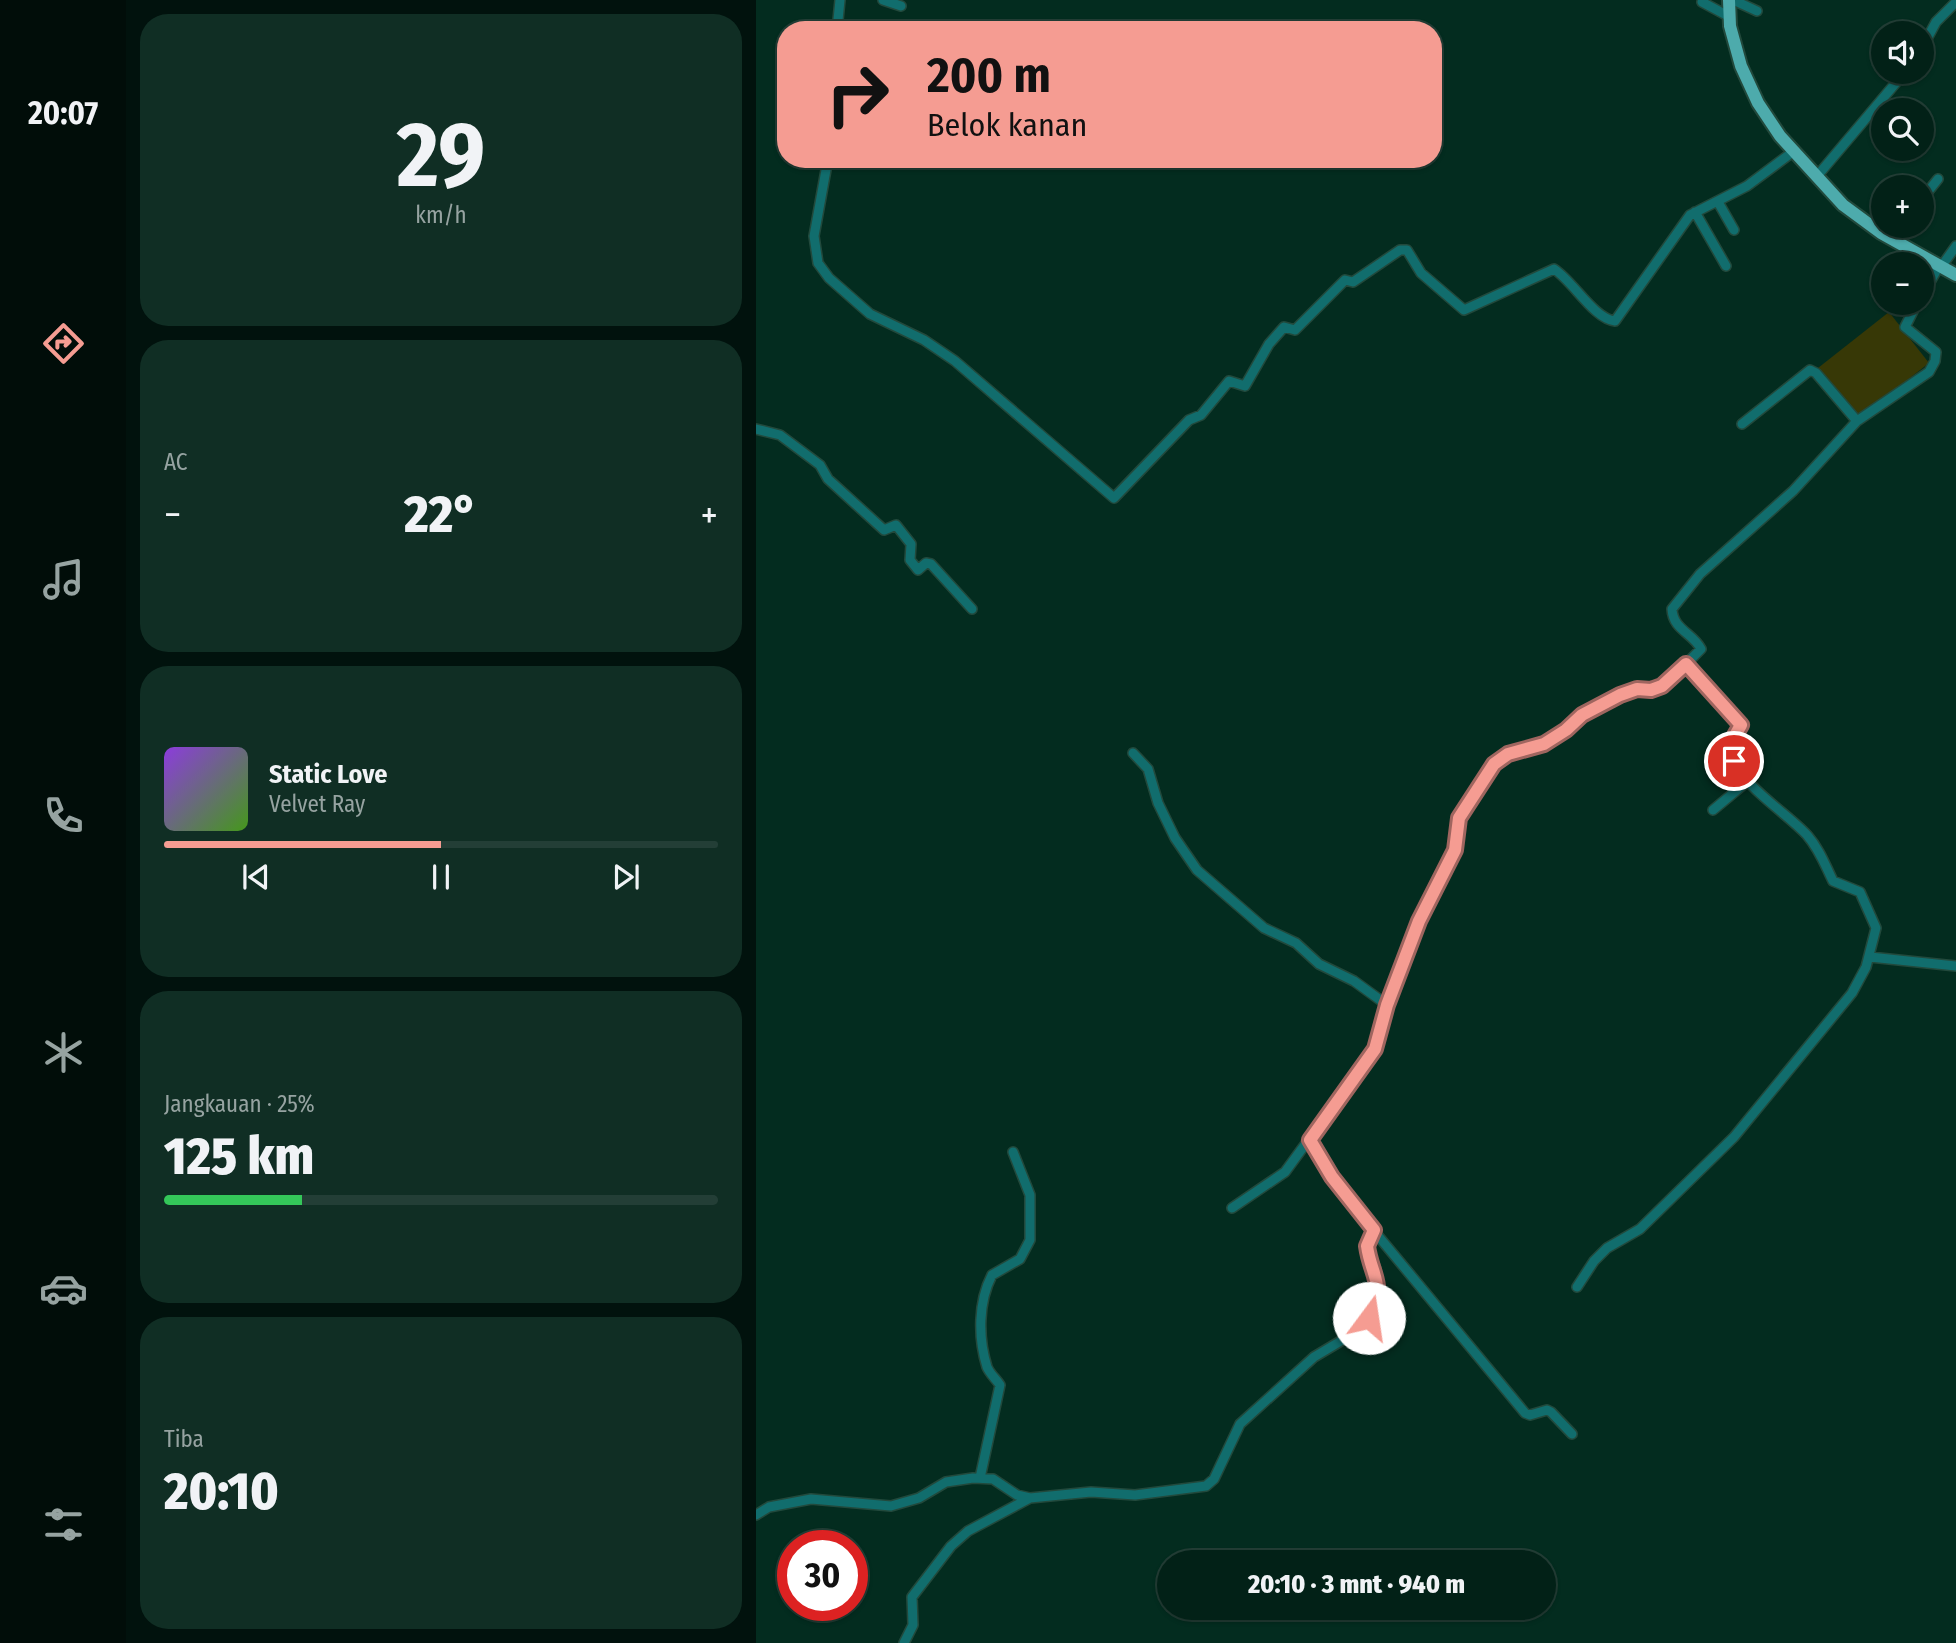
<!DOCTYPE html>
<html lang="id">
<meta charset="utf-8">
<style>
:root{--surface:#022117;--page:#102e24;--text:#f1f3f6;--muted:#96a3a1;--line:#233e36;--accent:#f59c92}
body{margin:0;font-family:"Fira Sans Condensed",sans-serif;background:var(--page);color:var(--text);height:100vh;display:flex;flex-direction:column;font-size:26px;white-space:nowrap}
*{box-sizing:border-box;margin:0}
p{font-size:23px;color:var(--muted)}
.icon{flex:none;width:38px;height:38px;fill:none;stroke:currentColor;stroke-width:2;stroke-linecap:round;stroke-linejoin:round}
.map{position:relative;flex:1;overflow:hidden}
.panel{display:flex;flex-direction:column;gap:14px;padding:14px;background:#01120d;width:630px}
.panel>*{flex:none}
.guide{position:absolute;left:21px;top:21px;width:665px;height:147px;border-radius:28px;box-shadow:0 2px 5px #0004,0 0 0 2px var(--line);background:#f59c92;color:#111;overflow:hidden}
.buttons{position:absolute;left:1115px;top:21px;display:grid;gap:14px}
.buttons a{display:grid;place-items:center;width:63px;height:63px;border-radius:50%;background:var(--surface);box-shadow:0 2px 5px #0004,0 0 0 2px var(--line);font-size:35px}
.speed{position:absolute;left:21px;top:1530px;display:flex;gap:14px;font-size:35px;font-weight:700;text-align:center}
.speed>*{display:grid;place-content:center;width:91px;height:91px;border-radius:50%;background:var(--surface);box-shadow:0 2px 5px #0004,0 0 0 2px var(--line);line-height:1}
.speed .limit{border:10px solid #d22;background:#fff;color:#111}
.pin{position:absolute;display:grid;place-items:center;width:60px;height:60px;color:#fff;margin:-30px;border:4px solid #fff;border-radius:50%;box-shadow:0 2px 7px #0007}
.me{position:absolute;width:77px;margin:-38px;rotate:14deg;stroke-linejoin:round;filter:drop-shadow(0 0 5px #0008)}
.turn{display:flex;align-items:center;gap:24px;height:147px;padding:0 35px;font-size:32px}
.turn .icon{width:91px;height:91px;stroke-width:2.5}
.turn b{display:block;font-size:49px;line-height:60px}
.big{font-size:52px;font-weight:800;line-height:1.1}
.panel .tile{flex:1;display:flex;flex-direction:column;justify-content:center;gap:10px;min-width:0;padding:0 24px;border-radius:28px;background:var(--page)}
.panel .dial{align-items:center;gap:0}
.dial b{font-size:91px;line-height:1}
.song{display:flex;align-items:center;gap:21px}
.cover{width:84px;height:84px;border-radius:10px;background:linear-gradient(135deg,hsl(270 70% 55%),hsl(100 70% 35%))}
.played{height:7px;border-radius:4px;background:linear-gradient(90deg,var(--accent) 50%,var(--line) 50%)}
.keys{display:flex;justify-content:space-around;direction:ltr}
.heat{display:flex;justify-content:space-between;align-items:center;font-size:38px;direction:ltr}
.charge{height:10px;border-radius:5px;background:linear-gradient(90deg,#34c759 25%,var(--line) 0)}
.trip{position:absolute;left:401px;top:1550px;width:399px;height:70px;border-radius:35px;background:var(--surface);box-shadow:0 2px 5px #0004,0 0 0 2px var(--line);font-weight:800;line-height:70px;text-align:center}
main{display:flex;flex:1;min-height:0}
.dock{display:flex;flex-direction:column;width:126px;justify-content:space-around;align-items:center;background:#010d09;color:var(--muted)}
.dock .icon{width:49px;height:49px}
.dock .current{color:var(--accent)}
.dock b{font-size:32px;color:var(--text)}
.map>svg:first-child{display:block}
.garden{fill:#373806}
.lines{fill:none;stroke-linecap:round;stroke-linejoin:round}
.minor-casing{stroke:#22493c;stroke-width:12}
.major-casing{stroke:#22493c;stroke-width:16}
.minor{stroke:#116d6d;stroke-width:9}
.major{stroke:#4dabac;stroke-width:12}
.route-casing{stroke:#9f655f;stroke-width:18}
.route{stroke:#f59c92;stroke-width:12}
</style>
<main>
<nav class="dock">
<b>20:07</b>
<svg class="icon current" aria-label="directions" viewBox="0 0 24 24"><path d="M12 3l9 9-9 9-9-9zM9 14v-3h6M13 9l2 2-2 2"/></svg>
<svg class="icon" aria-label="music" viewBox="0 0 24 24"><path d="M9 18V5l10-2v13"/><circle cx="6" cy="18" r="3"/><circle cx="16" cy="16" r="3"/></svg>
<svg class="icon" aria-label="phone" viewBox="0 0 24 24"><path d="M5 4h4l2 5-3 2q2 4 5 5l2-3 5 2v4C11 20 4 13 5 4z"/></svg>
<svg class="icon" aria-label="climate" viewBox="0 0 24 24"><path d="M12 3v18M4 7l16 10M4 17L20 7"/></svg>
<svg class="icon" aria-label="car" viewBox="0 0 24 24"><path d="M5 17H2v-5l4-1 3-4h7l3 4 3 1v5h-3M9 17h6M6 11h13"/><circle cx="7" cy="17" r="2"/><circle cx="17" cy="17" r="2"/></svg>
<svg class="icon" aria-label="filters" viewBox="0 0 24 24"><path d="M4 7h16M4 17h16"/><circle cx="9" cy="7" r="2"/><circle cx="15" cy="17" r="2"/></svg>
</nav>
<section class="panel">
<div class="tile dial"><b>29</b><p>km/h</p></div>
<div class="tile"><p>AC</p>
<div class="heat"><a>−</a><b class="big">22°</b><a>+</a></div>
</div>
<div class="tile">
<div class="song"><i class="cover"></i><div><b>Static Love</b><p>Velvet Ray</p></div></div>
<div class="played"></div>
<div class="keys"><svg class="icon" aria-label="previous" viewBox="0 0 24 24"><path d="M18 5L8 12l10 7zM5 5v14"/></svg><svg class="icon" aria-label="pause" viewBox="0 0 24 24"><path d="M8 5v14M16 5v14"/></svg><svg class="icon" aria-label="next" viewBox="0 0 24 24"><path d="M6 5l10 7-10 7zM19 5v14"/></svg></div>
</div>
<div class="tile"><p>Jangkauan · 25%</p><b class="big">125 km</b><div class="charge"></div></div>
<div class="tile"><p>Tiba</p><b class="big">20:10</b></div>
</section>
<div class="map">
<svg width="1200" height="1643" viewBox="0 0 1200 1643">
<rect width="100%" height="100%" fill="#032c1f"/>
<path class="garden" d="M1133,312l40,51 -71,56 -40,-51z"/>
<g class="lines">
<g class="minor-casing">
<path id="minor" d="M127,0l18,6
M977,0l24,11
M946,2l28,15
M81,30l3,-30
M1166,48l14,-26 20,-20
M72,159l-14,77 4,27 11,15 41,36 54,26 31,21 159,137 75,-78 12,-5 28,-34 16,5 24,-42 15,-17 11,3 50,-50 8,2 47,-32h7l14,23 43,37 90,-41c19,12 40,50 61,52l75,-106 57,-29 47,-35
M1062,175l87,-103
M1166,199l16,-20
M962,202l16,28
M939,212l31,54
M1136,239l9,-13
M1185,267l15,-21
M1166,296l17,-30
M986,424l68,-54 6,3 41,48
M0,429l24,6 40,30 8,14 56,51 12,-5 15,19 -1,16 8,10 8,-7 5,1 41,45
M377,753l15,16 10,34 17,35 22,32 67,58 32,15 23,21 35,17 33,24
M957,810l36,-30
M1114,957l86,9
M554,1140l50,74 165,199 5,2 17,-5 4,2 21,22
M476,1208l53,-36 90,-123 12,-44 32,-84 36,-71 6,-38 33,-48 14,-10 36,-10 22,-14 16,-15 39,-20 16,-6 14,1 11,-4 24,-22
M821,1287l17,-26 13,-13 33,-19 94,-92 118,-144 14,-26 10,-39 -16,-36 -27,-11c-8,-16 -13,-31 -26,-46 -22,-24 -64,-47 -74,-79l5,-10 -5,-7 8,-14 -55,-61 15,-15c-8,-16 -28,-19 -29,-40l28,-35 93,-83 64,-70 72,-49 6,-11 1,-9 -31,-25 12,-24
M224,1478l20,-93c-4,-6 -10,-11 -13,-18 -9,-29 -9,-65 5,-92l28,-16 10,-19v-45l-17,-43
M0,1515l13,-8 42,-8 80,7 28,-8 27,-16 27,-4 20,1 24,16 13,3 61,-6 44,3 71,-9 8,-7 26,-55 74,-67 47,-28 13,-20 4,-19 -2,-21 -9,-23 7,-16
M148,1643l9,-18 -1,-28 39,-51 17,-15 62,-33"/>
</g>
<g class="major-casing">
<path id="major" d="M973,0l1,26 11,40 17,37 22,33 63,69 38,28 75,42"/>
</g>
<use href="#minor" class="minor"/>
<use href="#major" class="major"/>
</g>
<g class="lines">
<g class="route-casing">
<path id="route" d="M613,1318c18,-33 2,-42 -2,-72l7,-16 -42,-53 -22,-37 65,-91 12,-44 32,-84 36,-71 4,-32 35,-54 14,-10 36,-10 22,-14 16,-15 38,-20 17,-6 14,1 11,-4 24,-22 55,61 -8,14 5,7 -5,10 1,5"/>
</g>
<use href="#route" class="route"/>
</g>
</svg>
<div class="buttons">
<a><svg class="icon" aria-label="sound" viewBox="0 0 24 24"><path d="M4 9h4l5-4v14l-5-4H4zM17 9q2 3 0 6"/></svg></a>
<a><svg class="icon" aria-label="search" viewBox="0 0 24 24"><circle cx="10" cy="10" r="6"/><path d="M15 15l6 6"/></svg></a>
<a>+</a>
<a>−</a>
</div>
<div class="speed"><div class="limit">30</div></div>
<div class="pin" style="left:978px;top:761px;background:#d93025"><svg class="icon" aria-label="arrive" viewBox="0 0 24 24"><path d="M6 21V4h12l-3 4 3 4H6"/></svg></div>
<svg class="me" style="left:613px;top:1318px" viewBox="-20 -20 40 40"><circle r="19" fill="#fff"/><path d="M0-13L10 11 0 6-10 11z" fill="#f59c92"/></svg>
<div class="trip">20:10 · 3 mnt · 940 m</div>
<div class="guide">
<div class="turn"><svg class="icon" aria-label="right" viewBox="0 0 24 24"><path d="M7 20v-9h11M14 6l5 5-5 5"/></svg><div><b>200 m</b>Belok kanan</div></div>
</div>
</div>
</main>
